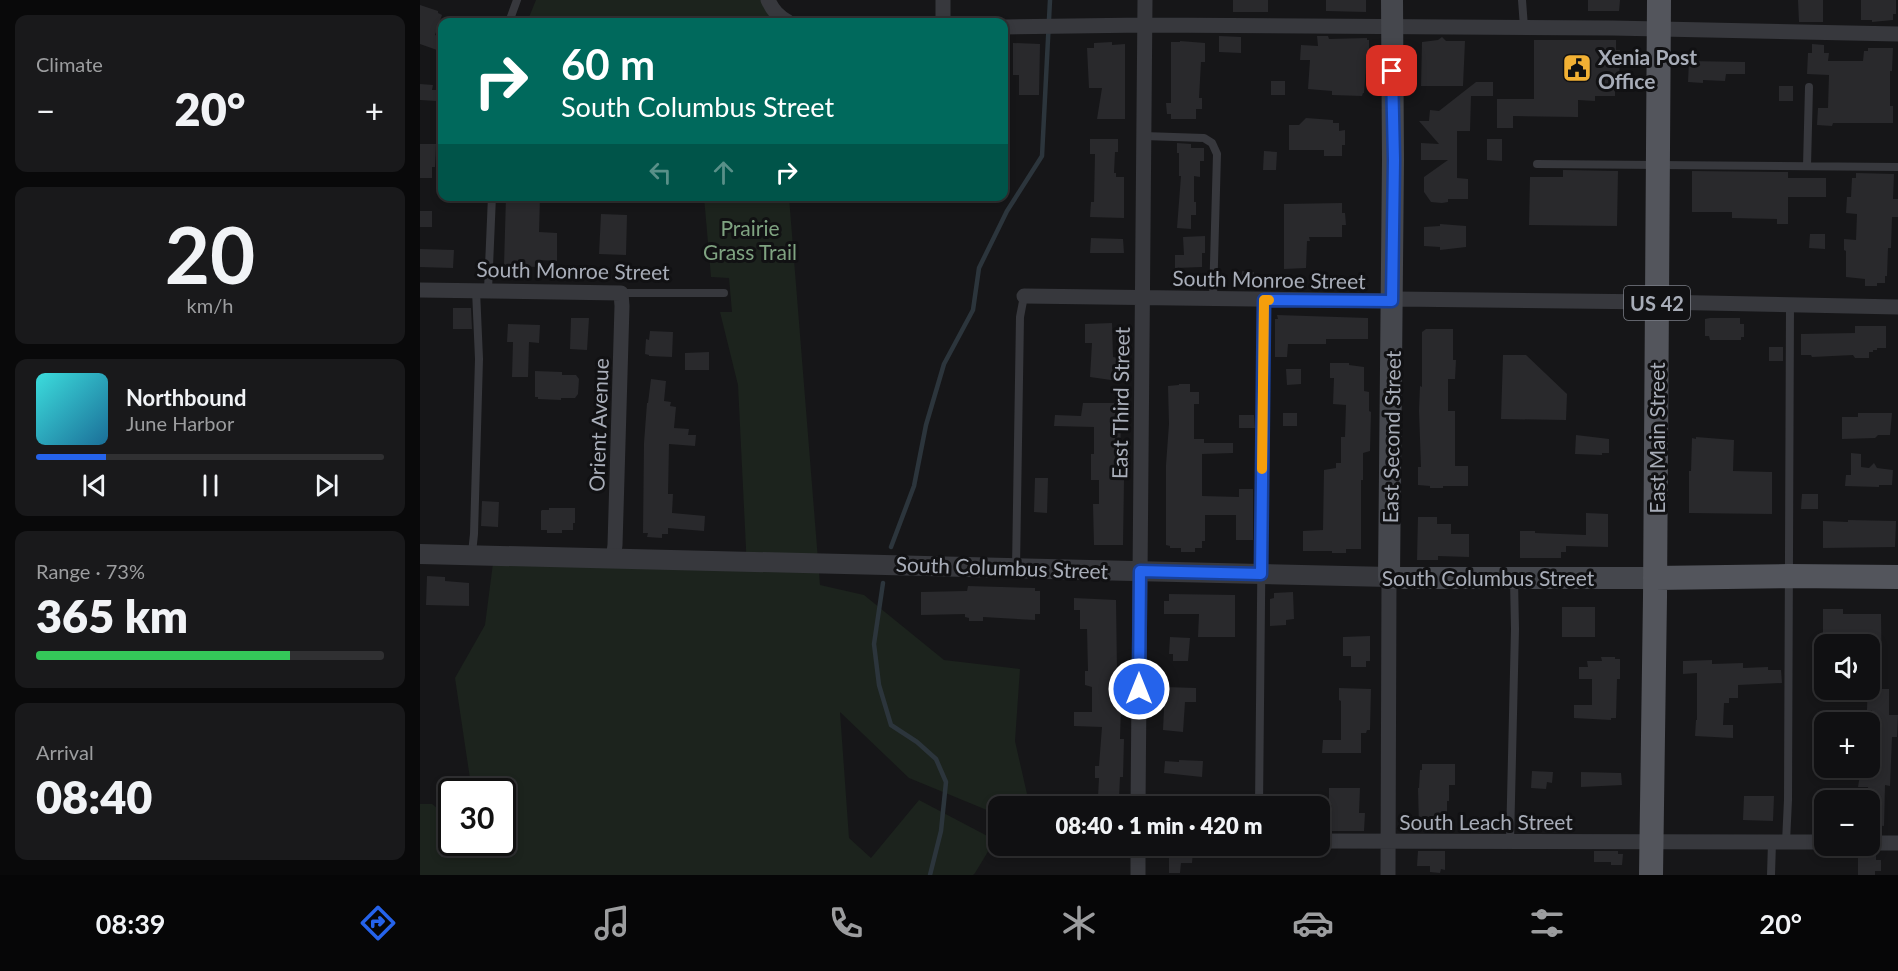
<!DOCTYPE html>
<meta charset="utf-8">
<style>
:root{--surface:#101012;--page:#19191b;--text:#f1f3f6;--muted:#9c9d9f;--line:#303032;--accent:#2563eb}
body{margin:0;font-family:Lato,sans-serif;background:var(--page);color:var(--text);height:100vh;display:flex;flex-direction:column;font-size:22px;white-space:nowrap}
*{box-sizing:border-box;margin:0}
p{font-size:20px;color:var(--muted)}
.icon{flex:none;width:33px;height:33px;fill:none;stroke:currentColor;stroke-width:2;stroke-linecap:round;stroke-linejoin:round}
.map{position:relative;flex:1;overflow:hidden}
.panel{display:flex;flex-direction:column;gap:15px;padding:15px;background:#09090a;width:420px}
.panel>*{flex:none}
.top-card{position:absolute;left:18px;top:18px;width:570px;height:183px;border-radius:12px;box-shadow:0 3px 9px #0003,0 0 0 2px var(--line);background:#00695c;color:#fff;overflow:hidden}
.controls{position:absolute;left:1394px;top:634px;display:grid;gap:12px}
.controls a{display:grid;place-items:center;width:66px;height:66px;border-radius:12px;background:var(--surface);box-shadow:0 3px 9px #0003,0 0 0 2px var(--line);font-size:30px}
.speed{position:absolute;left:18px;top:778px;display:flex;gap:12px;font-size:30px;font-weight:700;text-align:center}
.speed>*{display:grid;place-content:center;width:78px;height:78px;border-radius:50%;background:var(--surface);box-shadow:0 3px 9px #0003,0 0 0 2px var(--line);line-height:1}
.speed .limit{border:3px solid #111;border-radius:9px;background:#fff;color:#111}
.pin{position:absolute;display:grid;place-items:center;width:51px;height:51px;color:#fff;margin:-26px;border-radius:12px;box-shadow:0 3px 9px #0006}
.me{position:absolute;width:66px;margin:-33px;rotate:0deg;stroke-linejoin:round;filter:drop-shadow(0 0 4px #0008)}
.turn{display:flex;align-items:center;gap:21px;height:126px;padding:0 24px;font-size:27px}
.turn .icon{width:78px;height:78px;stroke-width:2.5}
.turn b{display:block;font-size:42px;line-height:51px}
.lanes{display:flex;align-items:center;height:57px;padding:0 24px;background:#0003;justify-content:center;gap:30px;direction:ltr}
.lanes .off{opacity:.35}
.big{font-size:45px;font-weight:800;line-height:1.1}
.panel .card{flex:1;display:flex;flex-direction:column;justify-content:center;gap:9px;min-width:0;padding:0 21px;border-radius:12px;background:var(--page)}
.panel .dial{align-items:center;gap:0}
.dial b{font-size:78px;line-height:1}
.song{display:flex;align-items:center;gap:18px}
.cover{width:72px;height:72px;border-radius:9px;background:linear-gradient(135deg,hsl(180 70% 55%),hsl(200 70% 35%))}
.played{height:6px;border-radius:3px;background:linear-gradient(90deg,var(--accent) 20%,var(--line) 20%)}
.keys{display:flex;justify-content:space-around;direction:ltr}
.heat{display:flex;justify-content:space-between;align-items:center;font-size:33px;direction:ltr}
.charge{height:9px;border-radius:4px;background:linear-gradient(90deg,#34c759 73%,var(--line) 0)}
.trip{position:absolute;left:568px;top:796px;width:342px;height:60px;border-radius:12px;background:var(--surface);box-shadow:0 3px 9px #0003,0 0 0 2px var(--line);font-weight:800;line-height:60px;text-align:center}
.menu{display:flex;height:96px;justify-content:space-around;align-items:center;background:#060607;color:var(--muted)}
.menu .icon{width:42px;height:42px}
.menu .current{color:var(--accent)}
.menu b{font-size:27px;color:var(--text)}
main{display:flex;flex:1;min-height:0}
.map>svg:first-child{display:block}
.green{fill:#1c231d}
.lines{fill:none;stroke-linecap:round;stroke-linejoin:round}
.stream{stroke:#2c353c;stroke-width:4.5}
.building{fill:#29292c}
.service{stroke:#37383d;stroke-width:8}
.minor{stroke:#37383d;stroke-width:15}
.tertiary{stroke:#37383d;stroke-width:20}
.secondary{stroke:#45474d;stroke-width:22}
.primary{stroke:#53555c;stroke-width:24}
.route-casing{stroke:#184099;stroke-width:15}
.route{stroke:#2563eb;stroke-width:10}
.slow{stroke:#f59e0b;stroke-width:10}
.labels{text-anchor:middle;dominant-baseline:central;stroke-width:6;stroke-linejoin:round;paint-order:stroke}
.shield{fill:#111113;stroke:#7b7e86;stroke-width:1.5}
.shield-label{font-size:20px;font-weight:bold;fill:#a8adb8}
.poi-label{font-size:21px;font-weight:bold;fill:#a8adb8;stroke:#111113;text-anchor:start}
.park-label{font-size:21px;fill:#7fa381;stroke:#111113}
.street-label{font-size:21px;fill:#a8adb8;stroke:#111113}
</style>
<main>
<section class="panel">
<div class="card"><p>Climate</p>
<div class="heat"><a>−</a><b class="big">20°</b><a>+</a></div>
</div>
<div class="card dial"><b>20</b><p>km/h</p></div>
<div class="card">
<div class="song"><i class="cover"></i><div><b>Northbound</b><p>June Harbor</p></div></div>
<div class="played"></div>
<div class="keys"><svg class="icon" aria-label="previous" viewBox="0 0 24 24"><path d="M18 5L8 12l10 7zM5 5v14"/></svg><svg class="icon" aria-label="pause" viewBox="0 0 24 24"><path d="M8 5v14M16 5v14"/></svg><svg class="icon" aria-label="next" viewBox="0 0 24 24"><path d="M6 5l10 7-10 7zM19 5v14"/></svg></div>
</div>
<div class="card"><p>Range · 73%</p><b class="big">365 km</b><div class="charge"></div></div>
<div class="card"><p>Arrival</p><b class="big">08:40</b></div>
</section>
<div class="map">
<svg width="1478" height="875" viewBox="0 0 1478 875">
<rect width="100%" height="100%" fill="#161618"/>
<path class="green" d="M116,0h233l2,22h-244z
M284,197h85l31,388 44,10 80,65 76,9 -5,72 15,66h-31v8l-90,-37 -69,-66 9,126 22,20 48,-58 76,40 -20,33 -2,2h-553v-71h12l19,15 1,24h50v-51h-30l-17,-114 30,-53 8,-62 254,6 -9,-184 -18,-73h12l-3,-34 -18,-1z"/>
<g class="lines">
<path class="stream" d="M471,547l23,-61 12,-61 18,-61 29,-54 6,-42 28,-57 35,-55 8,-156
M463,583l-9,61 5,41 12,40 26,17 19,17 10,23 -5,49 -11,44"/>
</g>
<path class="building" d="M813,0h35v12h-35z
M906,0h40v12l-40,-1z
M1168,0h32l-1,11h-31z
M1378,0h25v22h-24z
M1441,0h35v14h-3v6l-21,2v-2h-11z
M0,5l18,6v2l4,2 -7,20 7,3 -5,12 -17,-6z
M799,36l22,1v16l-22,-1z
M897,36h11l1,3 38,-1v2h2v15h-2l-3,38h-1l-1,3 -30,-1v-4l-24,-2 2,-29h-10l1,-15 17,1z
M1022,37l4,4h19l-2,45h-42l1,-44 16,-2z
M1114,40h82v10h4l-1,36h-4v10h-20v5l-17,-1v17l-65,-1v12h-16v-29h37z
M760,41l25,2v19h-4l-2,36h3v11h-6v10h-25v-5h-4l-1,-11h5v-61h9z
M692,42v3l13,-1v75h-28l5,-31h-13l-2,-40h7v-5z
M593,43l27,1 -1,51h-20v-20h-6z
M1392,44l12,1v8h5l-1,8h35l1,-10h4v-3h25l-1,23h-2v35h3v17h-60l-1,3 -15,-1 1,-17h10l1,-33 -22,-1 1,-21h4z
M1269,61l56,1v12h-19l-1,7 -22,-1v3l-15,-1z
M851,81h14v14h-14z
M1056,82h17v14h-22l-1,35h-13v47l11,1v20h-20v3l-6,1 -11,-1 -7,-10v-15l24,-17h-27v-17l18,1 -20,-23h10l1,-11 9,1z
M0,84l13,1 -1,5h6l-1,11 -17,-1z
M1359,86h14v15h-14z
M886,118l27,2v3h6v8l6,-1v15h-3v11h-18v-6h-35v-25h10z
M670,139h28v13h-3l-1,21h2v4h8v41l-34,-1 1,-15h3l1,-48h-5z
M1067,139h15v22l-15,-1z
M757,143l14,1v4h13v13h-4v16l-6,-1v26h2v13h-5v14l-14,-1 4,-52h-2v-23h-2z
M0,144h16l-1,23h-3v11h-12z
M844,151l13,1 -1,18h-13z
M1143,170l55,1 -1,55 -88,-1 1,-48h33z
M1272,171l96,1v6h38v19h-38v27h-11v-5l-45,-1v-6h-40z
M1436,173l38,1 -1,25h5v18h-6l-1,31h-3l-1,28h-2v7h-8v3h-12v-7l-19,-2v-26l-2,-1v-11l12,1 1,-26 -11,-1 1,-16h4l1,-19h4z
M86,196h34l-1,36 18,1v28l-19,-1v7l-34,-1z
M922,203v10h3l1,12h-4v12h-33l1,4h-3l-1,27 -22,1v-65z
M0,211h12v16h-12z
M181,214l26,1 -1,40 -27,-1z
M1020,224l26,2v21l-26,3v-3l-16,-1v-19l16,-1z
M1390,234h15v15l-16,-1z
M785,236v17h-3v14l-27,1v-13h9l-1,-18z
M671,238l32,1 1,14h-34z
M0,249l34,1 -1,18 -33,-1z
M822,271l12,1 -1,15 -12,-1z
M33,308h18l1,21h-19z
M857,315l91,3v21h-42v5h-38l-1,13h-12v-38h3z
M151,318h18l-2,32 -17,-1z
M1290,318h30v6h4v13h-3v3h-31l-1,-4h-4v-17z
M692,323l1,34 5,1v4l4,1 -1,14 -3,-1v5l-28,-4 2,-34h-7v-19z
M88,324l32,1 -1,18 -10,-1 -1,35h-16l1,-35h-6z
M1435,326h31v22h-9v2h-4v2h-4v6h-14l-2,-3 -41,2 -1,-2h-10v-21l54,-1z
M1006,329h27v31h3l-1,19h-7v32h7v55h13v20h-25v2h-13v-2l-12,-1v-18h3l-2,-56 1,-25 2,1v-55z
M230,331l23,1 -1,25 -23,-1v-1l-4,-1 1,-15 3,1z
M1349,347h14v14h-14z
M289,352v18h-24v-17z
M1083,355h23l41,39 -1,26 -65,-1z
M910,363h19v2l15,2v24l5,1v19l2,1 -1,39 -7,2v27h-2v69h-15v4h-14v-2h-29v-20l20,-1 1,-60 12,-2v-5h5v-26h4l1,-32 -13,-1 1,-26h-4z
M866,369h15v15l-14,1z
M115,371l27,1v3h14l3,4 -1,15 -3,4h-14v2l-23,-1v-2h-3z
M231,379l15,2 -2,20 7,1 -1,4 6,1 -2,21 15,1 -1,6h8l-1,11 -26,-2 -1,50h5l-1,19 33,3 -1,15 -36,-3v6h-6v4l-15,-1 1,-4h-5l1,-90 3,-40h1z
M759,384h11v8h9v12h-5v35h10v4h29v10l-31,1v42l37,1v-8h14v51h-17v-25h-31v26h-3v7h-7v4h-14v-4h-11v-2l-4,-1v-80l3,-41 -1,-38 11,-1z
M663,403h31v4h4l-1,19h4l-2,48h4l1,6 -1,65h-29l-1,-41h6v-24h-8v-26h3v-27l-40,-1 1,-11 26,1z
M863,413h14v13h-14z
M1438,413h34l-2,22h-12l-3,3 -33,1v-22h16z
M819,415h15l1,13h-16z
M1156,435l33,4v14h-7v2l-27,-1z
M1276,437l38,3 -1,31 39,1v42l-83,-1v-42h2l1,-33 4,1z
M1431,453l10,1v13l8,1 5,-5 3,5 16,2 -1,15h-13v2l-34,-1 1,-11h5z
M615,478h13l-1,35 -13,-1z
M1382,494h16v15h-17z
M62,501l17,1 -1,25 -17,-1z
M129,508h26v15h-2v7h-11v3h-15v-3h-6v-19l1,-1h7z
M1166,513l22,1v33l-42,-1v6h-5v6h-41v-27h15v2l51,2z
M998,517h19v7h14v10h18v23l-31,-1v4h-21z
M1428,520l48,1 -1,26 -72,1v-27l25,1z
M7,576l18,1v4l24,2v23l-43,-1z
M548,586l67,2v3h5v23h-5v6l-52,-3v4h-14v-3l-4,-1v-3l-44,1v-23l44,-1h2z
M873,592l1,27 -8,1v5l-16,1v-27l4,-1v-5z
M749,594l66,1v42h-37l1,-23h-35v-13h5z
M654,598l42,2 1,72 5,-1 -2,68h4l-1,38h-3l-1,21 -21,-1 1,-19h-4v-12h4l3,-39 -28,-1v-14h18v-25l-7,-2v-14h3l-1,-42h-7v-19h-6z
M1142,607h33v30h-33z
M1403,609h20v5h38l1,75h7v26h9l-1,22h-5l-2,49 -5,-1 -1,41 -15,-1 -1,-38h-10l3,-19h8v-25h2l1,-33h-5l2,-65h-46z
M950,636v25h-4v6h-15v-11h-8v-19z
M750,637l20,1 -2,23h-15v-7h-4z
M1181,657h14v2h5v20h-3l-1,39h-5v2l-37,-2v-13h18v-26h-13v-12h9l-1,-6h15z
M1292,660v4l31,-1v5l25,-1v3h13l1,13 -44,2v13h-9v5h-5l-1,22h10v13l-38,-2 1,-16h1v-47l-14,1v-13z
M745,687l31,1v14h-11l-2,30 -20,-2z
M919,688l32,1 -1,41h-3l-1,3h-5v20h-39l1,-13h18v-39l-2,-1z
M759,760l24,1 -1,16 -38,-4 1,-12 14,1z
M1002,764h33v21h-6v16h-2v30h-25v-5h-3l-1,-38h1l1,-18h2z
M1112,771l21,1 -1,11 -5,-1 -1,7 -15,-1z
M1161,772l40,1 1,12 -41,2z
M21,780h23v12h-12v6h-11z
M909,788h31l-1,25h6l-1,18h-33l1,-26h-3z
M1324,796h30l-1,25 -30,-1z
M760,850l13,1 -1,12h-11l-1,10h-11v-21h11z
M998,851h27v19l-4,-1 -1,4 -10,-1v-6h-13z
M1174,851h24v3h5l-1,11h-11v-3h-17z
M1438,855h18v5h5v11h-6v4h-17z"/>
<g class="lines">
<path class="service" d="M1102,0l2,27
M89,22l8,-22
M724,136l60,2 8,5 5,11 -4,145
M1117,164l361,3
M1387,166l2,-79
M68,290l4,-94
M201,293h103
M52,553l2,-19 5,-175 -3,-69
M596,568l4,-251 4,-21
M839,807l5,-507
M1090,842l5,-213 -1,-49
M1366,842l2,-42 2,-495
M1351,875l1,-33"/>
<path class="minor" d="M348,0c5,11 10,16 20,22
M523,22v-22
M584,27l141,-2 467,3 286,6
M0,290l201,3 1,13 -7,239 -2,14
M604,296l368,5 4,-2 261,3 241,5
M718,807l7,-807
M900,841l504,1
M1449,843h29
M718,875v-29
M968,875l1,-298"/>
<path class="tertiary" d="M0,554l969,23"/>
<path class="secondary" d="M972,0l1,160 -4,417 4,1h262"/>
<path class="primary" d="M1235,578l134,-2 109,1
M1231,875l4,-278 4,-597"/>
</g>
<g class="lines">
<g class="route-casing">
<path id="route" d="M719,689l1,-118 121,3 3,-274 128,1 2,-141 -2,-89"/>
</g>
<use href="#route" class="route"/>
<path class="slow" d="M842,469l2,-169h5"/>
</g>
<defs>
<g id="civic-square" transform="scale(1.5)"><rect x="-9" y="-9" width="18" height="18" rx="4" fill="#f2b134" stroke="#111113"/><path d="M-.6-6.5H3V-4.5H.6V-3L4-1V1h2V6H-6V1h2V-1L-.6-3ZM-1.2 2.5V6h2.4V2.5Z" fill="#111"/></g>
</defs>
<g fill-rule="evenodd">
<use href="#civic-square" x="1157" y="68"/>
</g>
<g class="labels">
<rect class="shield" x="1204" y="286" width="66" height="34" rx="4.5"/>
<g class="shield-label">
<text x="1237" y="303">US 42</text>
</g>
<g class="poi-label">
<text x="1178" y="56">Xenia Post<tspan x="1178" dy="24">Office</tspan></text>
</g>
<g class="park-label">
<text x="330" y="227">Prairie<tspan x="330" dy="24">Grass Trail</tspan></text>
</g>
<g class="street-label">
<text transform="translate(153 270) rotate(1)">South Monroe Street</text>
<text transform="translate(849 279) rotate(1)">South Monroe Street</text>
<text transform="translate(700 403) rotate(-89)">East Third Street</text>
<text transform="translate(178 425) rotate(-88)">Orient Avenue</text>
<text transform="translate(971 437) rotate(-89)">East Second Street</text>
<text transform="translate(1236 438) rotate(-90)">East Main Street</text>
<text transform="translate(582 567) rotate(2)">South Columbus Street</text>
<text x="1068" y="577">South Columbus Street</text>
<text x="1066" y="821">South Leach Street</text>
</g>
</g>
</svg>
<div class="controls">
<a><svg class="icon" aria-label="sound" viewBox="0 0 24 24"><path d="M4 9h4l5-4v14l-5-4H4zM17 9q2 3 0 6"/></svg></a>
<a>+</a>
<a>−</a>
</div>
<div class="speed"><div class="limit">30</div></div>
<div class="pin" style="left:972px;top:71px;background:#d93025"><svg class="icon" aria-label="arrive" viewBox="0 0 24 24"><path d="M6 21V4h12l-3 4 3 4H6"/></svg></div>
<svg class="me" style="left:719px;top:689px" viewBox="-20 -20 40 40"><circle r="17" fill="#2563eb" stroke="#fff" stroke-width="3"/><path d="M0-11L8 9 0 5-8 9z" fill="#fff"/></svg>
<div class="trip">08:40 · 1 min · 420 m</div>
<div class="top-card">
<div class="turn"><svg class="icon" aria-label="right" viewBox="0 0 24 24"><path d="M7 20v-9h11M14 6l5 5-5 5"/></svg><div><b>60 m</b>South Columbus Street</div></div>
<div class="lanes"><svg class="icon off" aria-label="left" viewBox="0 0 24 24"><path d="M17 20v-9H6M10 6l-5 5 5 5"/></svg><svg class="icon off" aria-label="ahead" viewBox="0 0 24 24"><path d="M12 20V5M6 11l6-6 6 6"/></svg><svg class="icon" aria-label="right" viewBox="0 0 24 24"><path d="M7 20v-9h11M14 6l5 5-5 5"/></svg></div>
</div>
</div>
</main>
<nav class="menu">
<b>08:39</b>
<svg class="icon current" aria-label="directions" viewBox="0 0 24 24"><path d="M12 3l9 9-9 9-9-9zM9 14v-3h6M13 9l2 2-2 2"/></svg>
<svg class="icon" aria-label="music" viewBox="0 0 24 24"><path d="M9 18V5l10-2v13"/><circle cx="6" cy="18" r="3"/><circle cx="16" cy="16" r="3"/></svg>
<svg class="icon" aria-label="phone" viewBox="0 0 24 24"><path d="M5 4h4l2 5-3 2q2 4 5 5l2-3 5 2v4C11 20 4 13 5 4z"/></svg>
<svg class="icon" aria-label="climate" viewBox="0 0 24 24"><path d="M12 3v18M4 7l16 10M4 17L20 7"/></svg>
<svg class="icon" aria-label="car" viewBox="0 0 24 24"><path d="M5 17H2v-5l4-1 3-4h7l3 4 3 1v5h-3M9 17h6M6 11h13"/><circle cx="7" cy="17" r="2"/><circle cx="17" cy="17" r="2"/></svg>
<svg class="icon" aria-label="filters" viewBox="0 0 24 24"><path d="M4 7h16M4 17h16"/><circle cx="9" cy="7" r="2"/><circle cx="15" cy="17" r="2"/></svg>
<b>20°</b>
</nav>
